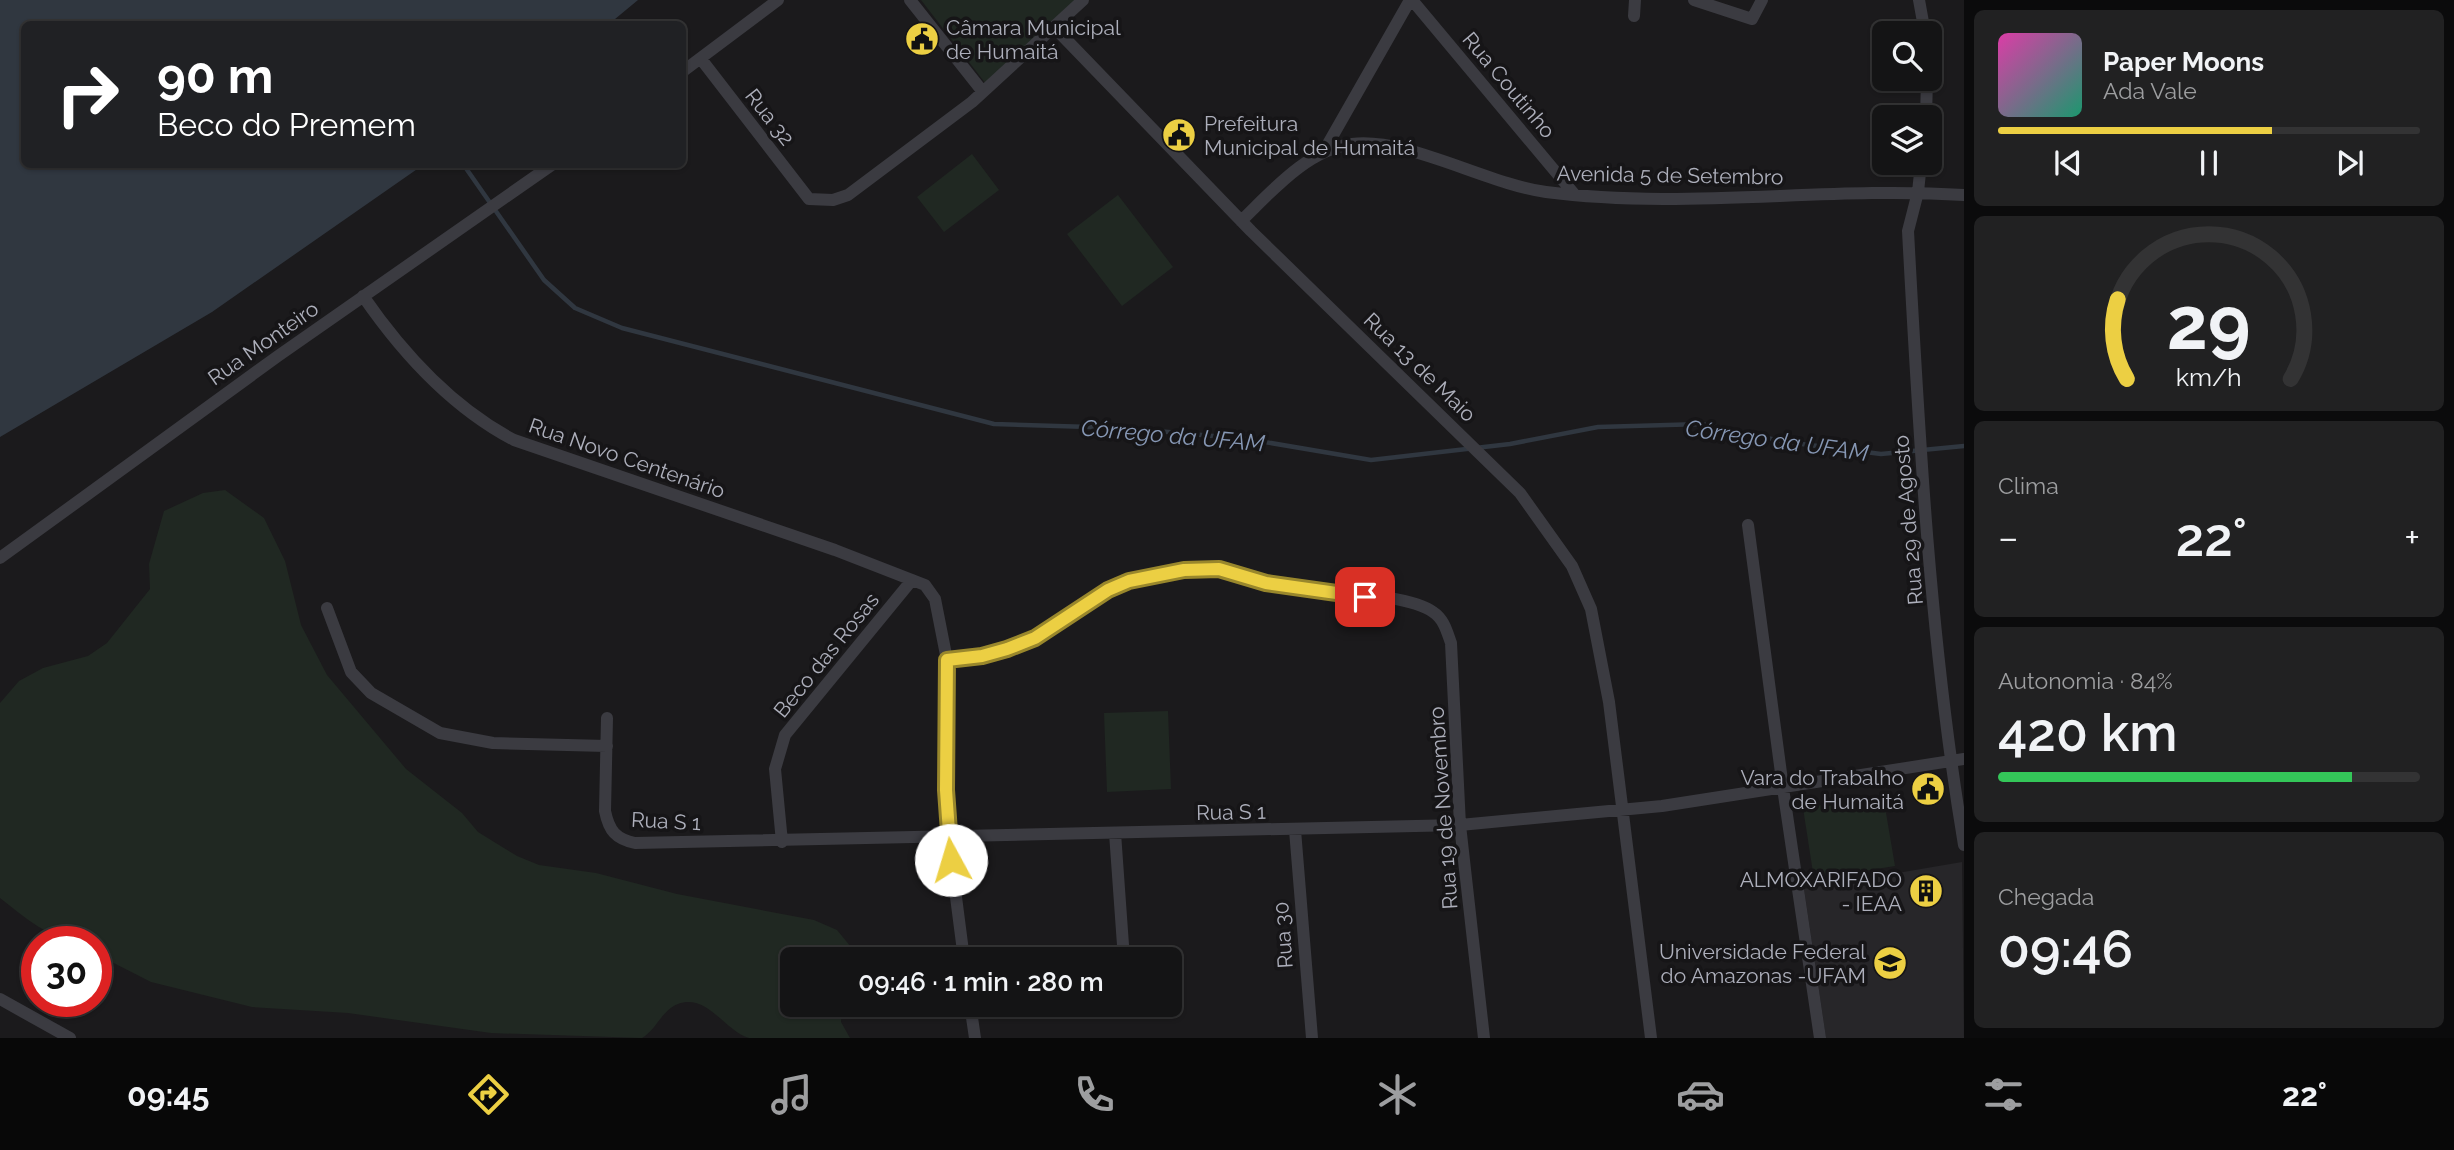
<!DOCTYPE html>
<html lang="pt">
<meta charset="utf-8">
<style>
:root{--surface:#141415;--page:#212122;--text:#f1f3f6;--muted:#9d9ea0;--line:#333334;--accent:#eccf43}
body{margin:0;font-family:Raleway,sans-serif;background:var(--page);color:var(--text);height:100vh;display:flex;flex-direction:column;font-size:26px;white-space:nowrap}
*{box-sizing:border-box;margin:0}
p{font-size:23px;color:var(--muted)}
.icon{flex:none;width:38px;height:38px;fill:none;stroke:currentColor;stroke-width:2;stroke-linecap:round;stroke-linejoin:round}
.map{position:relative;flex:1;overflow:hidden}
.panel{display:flex;flex-direction:column;gap:10px;padding:10px;background:#0b0b0c;width:490px}
.panel>*{flex:none}
.hud{position:absolute;left:21px;top:21px;width:665px;height:147px;border-radius:10px;box-shadow:0 2px 5px #0004,0 0 0 2px var(--line);background:#202124;color:#fff;overflow:hidden}
.buttons{position:absolute;left:1872px;top:21px;display:grid;gap:14px}
.buttons a{display:grid;place-items:center;width:70px;height:70px;border-radius:10px;background:var(--surface);box-shadow:0 2px 5px #0004,0 0 0 2px var(--line);font-size:35px}
.speed{position:absolute;left:21px;top:926px;display:flex;gap:14px;font-size:35px;font-weight:700;text-align:center}
.speed>*{display:grid;place-content:center;width:91px;height:91px;border-radius:50%;background:var(--surface);box-shadow:0 2px 5px #0004,0 0 0 2px var(--line);line-height:1}
.speed .limit{border:10px solid #d22;background:#fff;color:#111}
.pin{position:absolute;display:grid;place-items:center;width:60px;height:60px;color:#fff;margin:-30px;border-radius:14px;box-shadow:0 4px 10px #0006}
.me{position:absolute;width:77px;margin:-38px;rotate:354deg;stroke-linejoin:round;filter:drop-shadow(0 0 5px #0008)}
.turn{display:flex;align-items:center;gap:24px;height:147px;padding:0 21px;font-size:32px}
.turn .icon{width:91px;height:91px;stroke-width:2.5}
.turn b{display:block;font-size:49px;line-height:60px}
.big{font-size:52px;font-weight:600;line-height:1.1}
.panel .card{flex:1;display:flex;flex-direction:column;justify-content:center;gap:10px;min-width:0;padding:0 24px;border-radius:10px;background:var(--page)}
.panel .dial{align-items:center;gap:0}
.dial svg{height:182px;overflow:visible;fill:none;stroke:var(--line);stroke-width:7;stroke-linecap:round;text-anchor:middle}
.dial text{fill:var(--text);stroke:none}
.song{display:flex;align-items:center;gap:21px}
.cover{width:84px;height:84px;border-radius:10px;background:linear-gradient(135deg,hsl(320 70% 55%),hsl(160 70% 35%))}
.played{height:7px;border-radius:4px;background:linear-gradient(90deg,var(--accent) 65%,var(--line) 65%)}
.keys{display:flex;justify-content:space-around;direction:ltr}
.heat{display:flex;justify-content:space-between;align-items:center;font-size:38px;direction:ltr}
.charge{height:10px;border-radius:5px;background:linear-gradient(90deg,#34c759 84%,var(--line) 0)}
.trip{position:absolute;left:780px;top:947px;width:402px;height:70px;border-radius:10px;background:var(--surface);box-shadow:0 2px 5px #0004,0 0 0 2px var(--line);font-weight:600;line-height:70px;text-align:center}
.tabs{display:flex;height:112px;justify-content:space-around;align-items:center;background:#080808;color:var(--muted)}
.tabs .icon{width:49px;height:49px}
.tabs .active{color:var(--accent)}
.tabs b{font-size:32px;color:var(--text)}
main{display:flex;flex:1;min-height:0}
.map>svg:first-child{display:block}
.built{fill:#272629}
.green{fill:#202822}
.water{fill:#303740}
.lines{fill:none;stroke-linecap:round;stroke-linejoin:round}
.stream{stroke:#303740;stroke-width:4.5}
.street{stroke:#3b3b41;stroke-width:12}
.route-casing{stroke:#99872c;stroke-width:18}
.route{stroke:#eccf43;stroke-width:12}
.labels{text-anchor:middle;dominant-baseline:central;stroke-width:7;stroke-linejoin:round;paint-order:stroke}
.poi-label{font-size:21px;fill:#adafbb;stroke:#161517;text-anchor:end}
.street-label{font-size:21px;fill:#adafbb;stroke:#161517}
.water-label{font-size:23px;font-style:italic;fill:#8697b4;stroke:#161517}
</style>
<main>
<div class="map">
<svg width="1964" height="1038" viewBox="0 0 1964 1038">
<rect width="100%" height="100%" fill="#1b1a1c"/>
<path class="built" d="M1962,862l2,176h-138l-22,-149z"/>
<path class="green" d="M921,0h155l-90,84z
M972,154l27,36 -55,42 -27,-35z
M1118,195l55,72 -51,39 -55,-72z
M225,490l39,28 21,43 16,64 26,50 79,94 56,44 16,19 39,24 22,9 57,8 81,21 137,26 23,10 14,17 -2,12h-56v45l49,1 -1,17 9,16h-101c-24,-7 -42,-45 -71,-34 -16,6 -22,26 -36,34l-151,-5 -143,-20 -96,-6 -101,-25 -55,-28v-12c-44,0 -63,-18 -96,-44v-195l19,-22 24,-13 45,-12 19,-13 43,-54 -1,-25 15,-53 39,-18z
M1168,711l3,78 -64,3 -3,-79z
M1883,795l12,71 -81,13 -11,-71z"/>
<path class="water" d="M0,0h638l-29,24h-585v140l399,1 -211,147 -212,125z"/>
<g class="lines">
<path class="stream" d="M463,164l81,116 31,28 47,20 372,96 129,4 124,11 124,21 139,-16 88,-17 104,-3 84,18 95,12 83,-8"/>
<path class="street" d="M910,0l73,92
M1412,0l163,195
M1694,0l58,19 10,-19
M1919,0l6,33
M1634,16l1,-16
M1054,27l197,204 269,262 52,73 19,43 18,93 42,336
M701,59l108,140 24,1 15,-5 124,-93 111,-102
M682,72l96,-72
M1926,117l1,-38
M1324,151l86,-151
M1921,163l-3,29 -10,39c11,205 22,411 56,614
M1241,221c30,-29 67,-72 111,-77 55,-7 135,40 194,48 139,18 279,-6 418,3
M363,296c40,58 88,111 151,144l321,110 90,35 10,14 12,61 1,175 16,124
M1748,525l35,263 37,250
M0,558l278,-202 275,-192
M327,608l24,64 20,21 69,40 53,10 114,3
M947,660c41,-4 76,-14 111,-36 23,-16 45,-36 73,-44 26,-7 62,-15 89,-11 16,3 31,11 46,14 41,10 138,8 167,29 11,7 14,20 18,31l9,182 24,213
M607,718l-2,93c4,20 11,28 30,32l825,-18 202,-19 302,-47
M1295,830l17,208
M1115,833l9,126
M782,842l-7,-73 10,-34 127,-155
M0,999l70,39
M970,1004l5,34"/>
</g>
<g class="lines">
<g class="route-casing">
<path id="route" d="M951,860l-5,-70 1,-130 35,-4 25,-7 28,-11 73,-48 21,-9 55,-11 35,-1 47,14 99,14"/>
</g>
<use href="#route" class="route"/>
</g>
<defs>
<g id="civic-disc" transform="scale(1.75)"><circle r="9.5" fill="#eccf43" stroke="#161517"/><path d="M-.6-6.5H3V-4.5H.6V-3L4-1V1h2V6H-6V1h2V-1L-.6-3ZM-1.2 2.5V6h2.4V2.5Z" fill="#111"/></g>
<g id="building-disc" transform="scale(1.75)"><circle r="9.5" fill="#eccf43" stroke="#161517"/><path d="M-4-6H4V6H1V3H-1V6H-4ZM-2.5-4.3h1.7v1.8h-1.7ZM.8-4.3h1.7v1.8H.8ZM-2.5-1h1.7V.8h-1.7ZM.8-1h1.7V.8H.8Z" fill="#111"/></g>
<g id="university-disc" transform="scale(1.75)"><circle r="9.5" fill="#eccf43" stroke="#161517"/><path d="M0-5L7-2L0 1L-7-2ZM-4 1L0 2.5L4 1V4Q0 6-4 4Z" fill="#111"/></g>
</defs>
<g fill-rule="evenodd">
<use href="#civic-disc" x="922" y="39"/>
<use href="#civic-disc" x="1179" y="135"/>
<use href="#civic-disc" x="1928" y="789"/>
<use href="#building-disc" x="1926" y="891"/>
<use href="#university-disc" x="1890" y="963"/>
</g>
<g class="labels">
<g class="poi-label">
<text x="946" y="27" text-anchor="start">Câmara Municipal<tspan x="946" dy="24">de Humaitá</tspan></text>
<text x="1204" y="123" text-anchor="start">Prefeitura<tspan x="1204" dy="24">Municipal de Humaitá</tspan></text>
<text x="1904" y="777">Vara do Trabalho<tspan x="1904" dy="24">de Humaitá</tspan></text>
<text x="1902" y="879">ALMOXARIFADO<tspan x="1902" dy="24">- IEAA</tspan></text>
<text x="1866" y="951">Universidade Federal<tspan x="1866" dy="24">do Amazonas -UFAM</tspan></text>
</g>
<g class="street-label">
<text transform="translate(1509 85) rotate(50)">Rua Coutinho</text>
<text transform="translate(770 117) rotate(52)">Rua 32</text>
<text transform="translate(1670 175) rotate(1)">Avenida 5 de Setembro</text>
<text transform="translate(263 343) rotate(-35)">Rua Monteiro</text>
<text transform="translate(1420 367) rotate(44)">Rua 13 de Maio</text>
<text transform="translate(627 458) rotate(19)">Rua Novo Centenário</text>
<text transform="translate(1908 520) rotate(-95)">Rua 29 de Agosto</text>
<text transform="translate(826 655) rotate(-51)">Beco das Rosas</text>
<text transform="translate(1443 808) rotate(-94)">Rua 19 de Novembro</text>
<text transform="translate(1231 812) rotate(-1)">Rua S 1</text>
<text transform="translate(666 821) rotate(3)">Rua S 1</text>
<text transform="translate(1283 935) rotate(-94)">Rua 30</text>
</g>
<g class="water-label">
<text transform="translate(1173 435) rotate(5)">Córrego da UFAM</text>
<text transform="translate(1777 440) rotate(8)">Córrego da UFAM</text>
</g>
</g>
</svg>
<div class="buttons">
<a><svg class="icon" aria-label="search" viewBox="0 0 24 24"><circle cx="10" cy="10" r="6"/><path d="M15 15l6 6"/></svg></a>
<a><svg class="icon" aria-label="layers" viewBox="0 0 24 24"><path d="M12 4l9 5-9 5-9-5zM3 14l9 5 9-5"/></svg></a>
</div>
<div class="speed"><div class="limit">30</div></div>
<div class="pin" style="left:1365px;top:597px;background:#d93025"><svg class="icon" aria-label="arrive" viewBox="0 0 24 24"><path d="M6 21V4h12l-3 4 3 4H6"/></svg></div>
<svg class="me" style="left:951px;top:860px" viewBox="-20 -20 40 40"><circle r="19" fill="#fff"/><path d="M0-13L10 11 0 6-10 11z" fill="#eccf43"/></svg>
<div class="trip">09:46 · 1 min · 280 m</div>
<div class="hud">
<div class="turn"><svg class="icon" aria-label="right" viewBox="0 0 24 24"><path d="M7 20v-9h11M14 6l5 5-5 5"/></svg><div><b>90 m</b>Beco do Premem</div></div>
</div>
</div>
<section class="panel">
<div class="card">
<div class="song"><i class="cover"></i><div><b>Paper Moons</b><p>Ada Vale</p></div></div>
<div class="played"></div>
<div class="keys"><svg class="icon" aria-label="previous" viewBox="0 0 24 24"><path d="M18 5L8 12l10 7zM5 5v14"/></svg><svg class="icon" aria-label="pause" viewBox="0 0 24 24"><path d="M8 5v14M16 5v14"/></svg><svg class="icon" aria-label="next" viewBox="0 0 24 24"><path d="M6 5l10 7-10 7zM19 5v14"/></svg></div>
</div>
<div class="card dial"><svg viewBox="0 0 100 80">
<path d="M14 69A42 42 0 1 1 86 69"/>
<path d="M14 69A42 42 0 0 1 10 34" stroke="#eccf43"/>
<text x="50" y="56" font-size="32" font-weight="700">29</text>
<text x="50" y="72" font-size="11">km/h</text>
</svg></div>
<div class="card"><p>Clima</p>
<div class="heat"><a>−</a><b class="big">22°</b><a>+</a></div>
</div>
<div class="card"><p>Autonomia · 84%</p><b class="big">420 km</b><div class="charge"></div></div>
<div class="card"><p>Chegada</p><b class="big">09:46</b></div>
</section>
</main>
<nav class="tabs">
<b>09:45</b>
<svg class="icon active" aria-label="directions" viewBox="0 0 24 24"><path d="M12 3l9 9-9 9-9-9zM9 14v-3h6M13 9l2 2-2 2"/></svg>
<svg class="icon" aria-label="music" viewBox="0 0 24 24"><path d="M9 18V5l10-2v13"/><circle cx="6" cy="18" r="3"/><circle cx="16" cy="16" r="3"/></svg>
<svg class="icon" aria-label="phone" viewBox="0 0 24 24"><path d="M5 4h4l2 5-3 2q2 4 5 5l2-3 5 2v4C11 20 4 13 5 4z"/></svg>
<svg class="icon" aria-label="climate" viewBox="0 0 24 24"><path d="M12 3v18M4 7l16 10M4 17L20 7"/></svg>
<svg class="icon" aria-label="car" viewBox="0 0 24 24"><path d="M5 17H2v-5l4-1 3-4h7l3 4 3 1v5h-3M9 17h6M6 11h13"/><circle cx="7" cy="17" r="2"/><circle cx="17" cy="17" r="2"/></svg>
<svg class="icon" aria-label="filters" viewBox="0 0 24 24"><path d="M4 7h16M4 17h16"/><circle cx="9" cy="7" r="2"/><circle cx="15" cy="17" r="2"/></svg>
<b>22°</b>
</nav>
